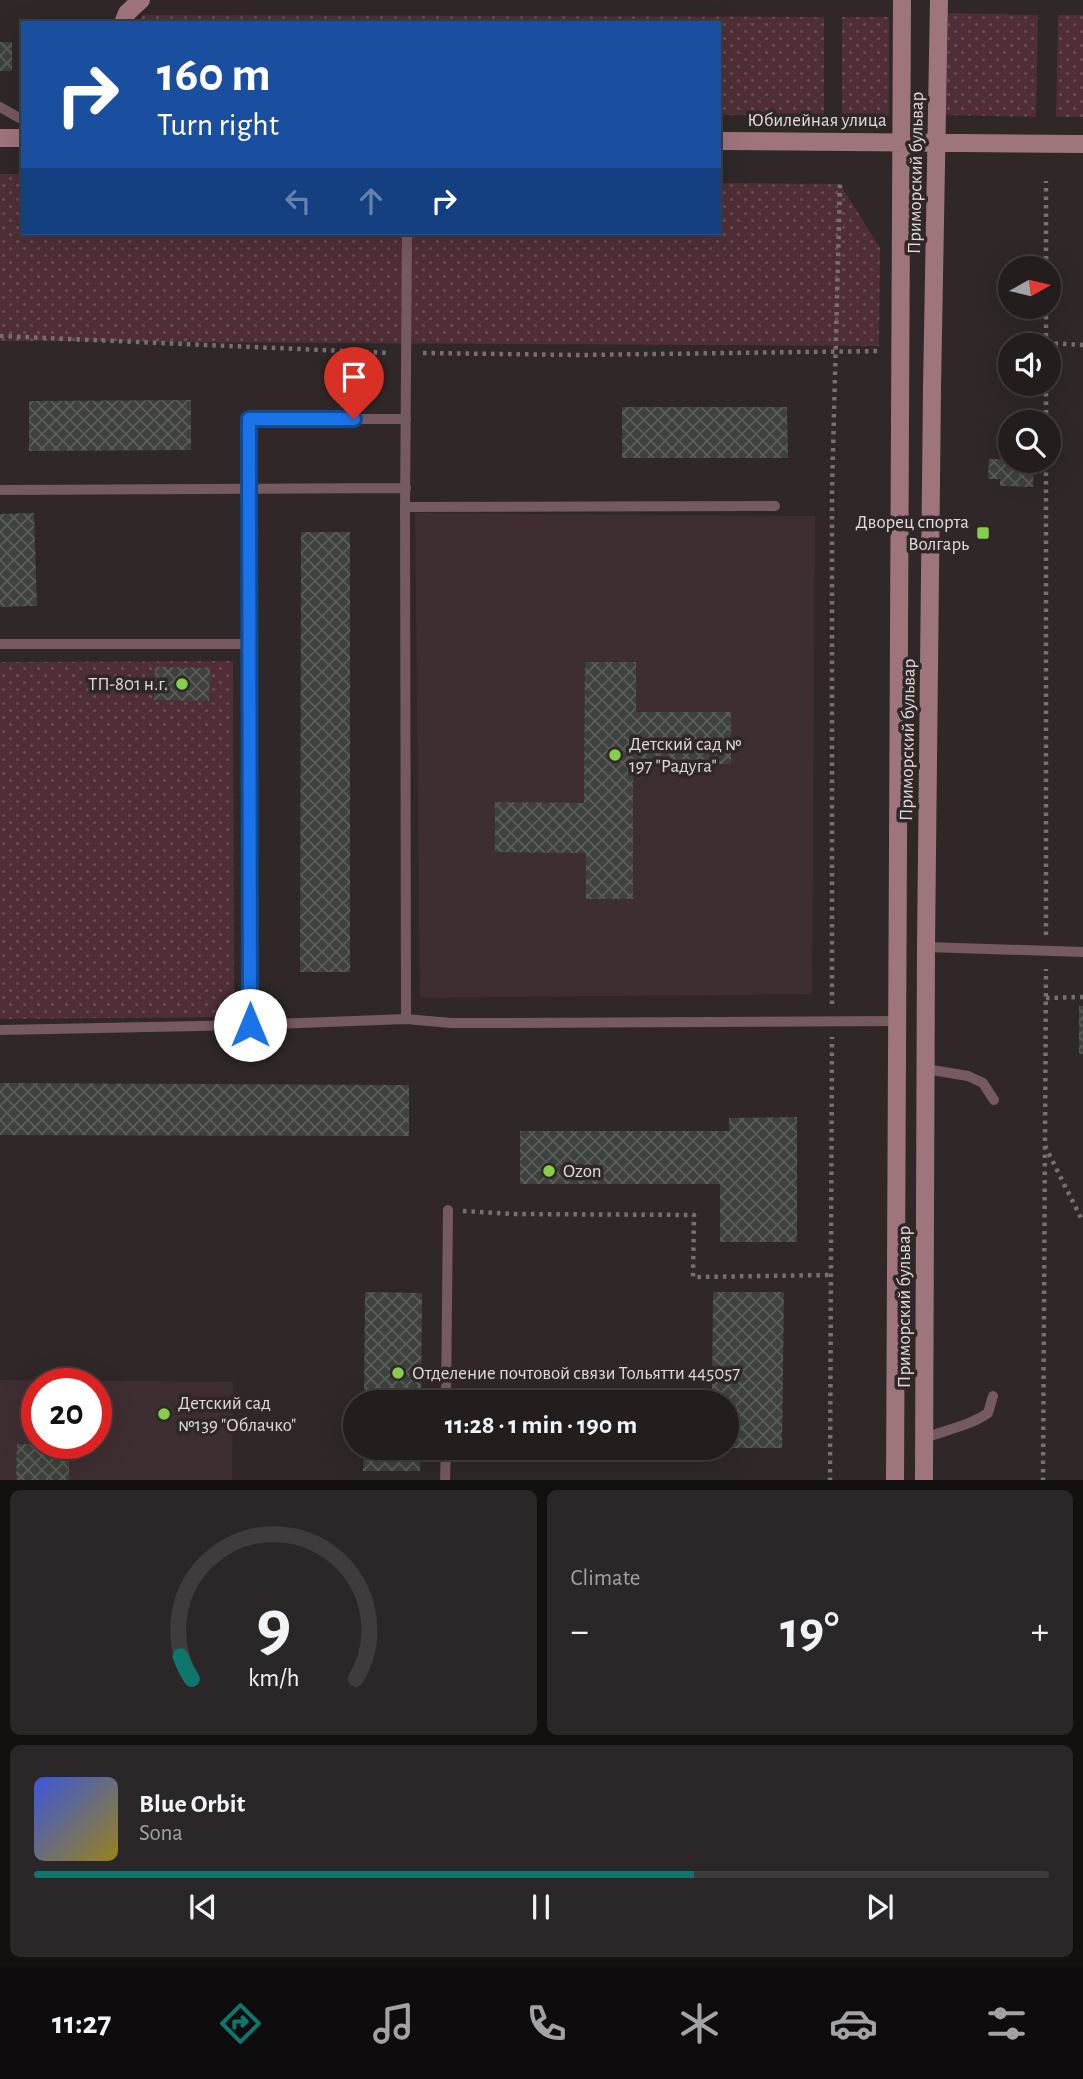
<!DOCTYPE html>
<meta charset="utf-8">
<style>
:root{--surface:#231d1e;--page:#2b2627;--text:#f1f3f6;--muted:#a3a2a4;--line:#403b3c;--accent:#0f766e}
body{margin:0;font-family:"Alegreya Sans",sans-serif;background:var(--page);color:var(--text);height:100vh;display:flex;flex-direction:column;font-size:26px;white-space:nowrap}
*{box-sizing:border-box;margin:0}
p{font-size:23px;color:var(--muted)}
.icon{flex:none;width:38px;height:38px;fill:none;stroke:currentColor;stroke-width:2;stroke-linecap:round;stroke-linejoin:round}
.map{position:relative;height:1480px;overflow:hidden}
.panel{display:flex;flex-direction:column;gap:10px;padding:10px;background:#131010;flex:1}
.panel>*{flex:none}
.top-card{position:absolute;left:21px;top:21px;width:700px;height:214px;border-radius:0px;box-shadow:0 7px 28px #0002,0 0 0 2px var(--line);background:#1a4fa0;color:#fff;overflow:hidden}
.needle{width:46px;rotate:82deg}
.fabs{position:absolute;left:998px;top:256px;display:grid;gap:14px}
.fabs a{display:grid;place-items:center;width:63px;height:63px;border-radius:50%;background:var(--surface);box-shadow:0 7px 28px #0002,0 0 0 2px var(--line);font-size:35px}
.speed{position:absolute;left:21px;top:1368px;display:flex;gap:14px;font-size:35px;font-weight:700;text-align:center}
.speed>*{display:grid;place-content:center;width:91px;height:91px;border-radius:50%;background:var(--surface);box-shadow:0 7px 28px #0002,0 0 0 2px var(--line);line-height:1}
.speed .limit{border:10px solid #d22;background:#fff;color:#111}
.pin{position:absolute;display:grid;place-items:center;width:60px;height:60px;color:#fff;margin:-72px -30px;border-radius:50% 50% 50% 0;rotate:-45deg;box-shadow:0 0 7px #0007}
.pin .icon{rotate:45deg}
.me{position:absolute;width:77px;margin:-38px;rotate:0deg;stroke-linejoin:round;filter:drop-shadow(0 0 5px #0008)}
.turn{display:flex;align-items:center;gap:24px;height:147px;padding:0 21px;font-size:32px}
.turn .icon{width:91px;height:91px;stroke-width:2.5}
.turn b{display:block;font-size:49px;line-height:60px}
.lanes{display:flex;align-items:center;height:66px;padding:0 21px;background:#0003;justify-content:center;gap:35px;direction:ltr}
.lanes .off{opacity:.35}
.big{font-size:52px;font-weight:700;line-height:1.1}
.panel .card{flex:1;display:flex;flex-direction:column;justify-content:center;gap:10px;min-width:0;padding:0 24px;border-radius:10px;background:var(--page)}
.panel .dial{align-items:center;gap:0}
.dial svg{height:182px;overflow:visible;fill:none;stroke:var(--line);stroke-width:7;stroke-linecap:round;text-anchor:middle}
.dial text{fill:var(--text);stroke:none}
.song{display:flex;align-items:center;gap:21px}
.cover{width:84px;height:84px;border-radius:10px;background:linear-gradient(135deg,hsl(230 70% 55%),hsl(50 70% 35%))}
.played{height:7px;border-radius:4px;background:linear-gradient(90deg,var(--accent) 65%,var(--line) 65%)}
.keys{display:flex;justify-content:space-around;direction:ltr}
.heat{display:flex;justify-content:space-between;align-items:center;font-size:38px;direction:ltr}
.panel .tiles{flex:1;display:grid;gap:10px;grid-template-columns:1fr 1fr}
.card:last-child{grid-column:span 2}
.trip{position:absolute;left:343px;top:1390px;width:396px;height:70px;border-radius:35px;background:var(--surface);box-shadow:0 7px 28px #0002,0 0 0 2px var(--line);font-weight:700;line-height:70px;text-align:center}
.tab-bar{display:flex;height:112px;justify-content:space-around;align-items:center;background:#0e0c0c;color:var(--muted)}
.tab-bar .icon{width:49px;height:49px}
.tab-bar .on{color:var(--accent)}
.tab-bar b{font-size:32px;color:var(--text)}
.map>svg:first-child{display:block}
.built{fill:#3e2e31;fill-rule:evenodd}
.grass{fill:url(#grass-dots)}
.building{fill:url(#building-cross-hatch)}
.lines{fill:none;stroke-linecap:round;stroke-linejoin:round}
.path{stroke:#777071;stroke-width:4.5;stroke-dasharray:3.5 5;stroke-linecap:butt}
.service{stroke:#755a5f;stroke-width:10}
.secondary{stroke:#9f757c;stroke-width:18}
.route-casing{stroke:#114b97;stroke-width:18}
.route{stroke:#1a73e8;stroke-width:12}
.poi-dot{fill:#85cf4c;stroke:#2f2728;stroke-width:2.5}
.labels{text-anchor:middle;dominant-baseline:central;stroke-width:7;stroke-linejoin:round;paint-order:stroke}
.street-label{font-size:19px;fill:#e0dadb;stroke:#2f2728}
.poi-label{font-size:19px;fill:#e0dadb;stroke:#2f2728;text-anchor:start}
</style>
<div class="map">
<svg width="1083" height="1481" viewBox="0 0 1083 1481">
<defs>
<pattern id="grass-dots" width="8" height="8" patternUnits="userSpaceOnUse" patternTransform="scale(1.75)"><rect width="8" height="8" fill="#4f2f35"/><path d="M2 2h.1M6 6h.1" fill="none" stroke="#684d52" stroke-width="1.8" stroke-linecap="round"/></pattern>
<pattern id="building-cross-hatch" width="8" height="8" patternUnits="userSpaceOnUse" patternTransform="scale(1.75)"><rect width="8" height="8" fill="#3e423c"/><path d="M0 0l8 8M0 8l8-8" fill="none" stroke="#5a5d58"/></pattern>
</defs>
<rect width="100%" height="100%" fill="#2f2728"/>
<path class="built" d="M415,513l400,3 -3,478 -392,4z
M0,1380l233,2 -1,98 -232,1zM37,1384h59v60h-59z"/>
<path class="grass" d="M948,13l90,2 -2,102 -90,-2z
M142,15l682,2v99l-105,-1v-92h-580z
M1058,15h25v102h-27z
M842,17h47v99h-47z
M0,174h23v59h696v-50l121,1 40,64 -1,98 -879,-5z
M233,661l1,356 -234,2v-357z"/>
<path class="building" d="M0,42h12v29h-12z
M191,400v50l-162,1v-50z
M622,407h165l1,51h-166z
M989,459l45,1 -1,27 -33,-1v-7h-12z
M34,513l3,93 -37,1v-93z
M301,532h49v440h-50z
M585,662h51v50h95v52h-98v135h-47v-46l-91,-1v-50l89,1z
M155,667l55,1 -1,33 -55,-1z
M1079,1006h4v48h-4z
M0,1083l409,2v51l-409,-1z
M797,1117v125h-77v-58h-200v-53h209v-13z
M365,1292l57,1 -1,109h-57z
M713,1292h71l-2,156h-56v-46h-14z
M17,1444l52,1v36h-53z
M364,1447h57l-1,24h-57z"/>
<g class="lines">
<path class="path" d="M1046,268v-87
M0,336l390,17
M1046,343l37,2
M1046,345v-39
M423,353l156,2 301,-4
M1046,422v-39
M1046,935v-475
M1046,998l37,-1
M832,1004v-514l8,-306
M1045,1146l38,76
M463,1211l49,3 182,1 -1,62 137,-2
M830,1481l2,-444
M1043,1481l3,-512"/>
<path class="service" d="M0,107l23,13
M0,490l406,-2
M405,507l370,-1
M0,644h249
M926,947l157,5
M406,1019l-1,-512 2,-274
M250,1025l-1,-606h157
M0,1030l250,-5 156,-6 45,4h51l395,-2
M926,1069l42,7 15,7 11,17
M446,1402l2,-192
M924,1438c22,-8 45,-12 64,-25l5,-17
M445,1481l1,-34"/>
<path class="secondary" d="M123,23l4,-10 14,-13
M0,138h23
M719,141l364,3
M895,1481l7,-1481
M924,1481l2,-534 6,-559 7,-388"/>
</g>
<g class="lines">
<g class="route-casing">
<path id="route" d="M250,1025l-1,-606h105"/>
</g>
<use href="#route" class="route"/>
</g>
<g class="poi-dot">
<rect x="976" y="526" width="14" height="14" rx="3.5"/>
<circle cx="182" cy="684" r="7"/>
<circle cx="615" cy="755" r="7"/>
<circle cx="549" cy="1171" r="7"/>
<circle cx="398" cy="1373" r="7"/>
<circle cx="164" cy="1414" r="7"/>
</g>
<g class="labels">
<g class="street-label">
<text x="817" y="120">Юбилейная улица</text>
<text transform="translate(916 173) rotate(-89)">Приморский бульвар</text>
<text transform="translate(908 740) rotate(-89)">Приморский бульвар</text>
<text transform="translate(904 1307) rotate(-90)">Приморский бульвар</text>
</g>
<g class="poi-label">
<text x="969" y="522" text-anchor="end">Дворец спорта<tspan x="969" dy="22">Волгарь</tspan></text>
<text x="168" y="684" text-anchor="end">ТП-801 н.г.</text>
<text x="629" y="744">Детский сад №<tspan x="629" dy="22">197 "Радуга"</tspan></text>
<text x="563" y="1171">Ozon</text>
<text x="412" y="1373">Отделение почтовой связи Тольятти 445057</text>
<text x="178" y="1403">Детский сад<tspan x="178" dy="22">№139 "Облачко"</tspan></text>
</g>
</g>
</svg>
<div class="fabs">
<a><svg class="needle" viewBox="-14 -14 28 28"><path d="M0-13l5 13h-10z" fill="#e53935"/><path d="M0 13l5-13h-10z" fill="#a3a2a4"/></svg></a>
<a><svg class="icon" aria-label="sound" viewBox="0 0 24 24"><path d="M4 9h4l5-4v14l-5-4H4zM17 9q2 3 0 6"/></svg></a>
<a><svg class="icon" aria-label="search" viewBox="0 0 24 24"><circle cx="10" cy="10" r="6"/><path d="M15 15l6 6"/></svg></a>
</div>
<div class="speed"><div class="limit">20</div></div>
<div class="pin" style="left:354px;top:419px;background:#d93025"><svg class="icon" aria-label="arrive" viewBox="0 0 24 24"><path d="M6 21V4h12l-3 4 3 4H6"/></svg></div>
<svg class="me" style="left:250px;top:1025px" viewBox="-20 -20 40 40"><circle r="19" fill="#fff"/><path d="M0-13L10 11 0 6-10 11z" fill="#1a73e8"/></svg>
<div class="trip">11:28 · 1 min · 190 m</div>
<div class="top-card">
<div class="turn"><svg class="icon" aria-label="right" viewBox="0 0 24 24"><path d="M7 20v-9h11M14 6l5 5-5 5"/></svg><div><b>160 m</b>Turn right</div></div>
<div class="lanes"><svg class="icon off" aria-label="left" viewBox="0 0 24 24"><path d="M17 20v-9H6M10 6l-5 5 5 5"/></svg><svg class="icon off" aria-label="ahead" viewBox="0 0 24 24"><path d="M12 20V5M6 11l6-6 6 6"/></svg><svg class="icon" aria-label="right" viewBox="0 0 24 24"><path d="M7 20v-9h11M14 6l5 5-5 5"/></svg></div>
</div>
</div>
<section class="panel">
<div class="tiles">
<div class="card dial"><svg viewBox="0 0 100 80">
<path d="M14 69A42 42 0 1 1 86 69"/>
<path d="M14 69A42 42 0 0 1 9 59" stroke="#0f766e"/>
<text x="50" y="56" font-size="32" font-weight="700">9</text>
<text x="50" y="72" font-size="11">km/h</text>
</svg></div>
<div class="card"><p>Climate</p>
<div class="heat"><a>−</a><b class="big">19°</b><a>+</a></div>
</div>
<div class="card">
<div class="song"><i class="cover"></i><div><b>Blue Orbit</b><p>Sona</p></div></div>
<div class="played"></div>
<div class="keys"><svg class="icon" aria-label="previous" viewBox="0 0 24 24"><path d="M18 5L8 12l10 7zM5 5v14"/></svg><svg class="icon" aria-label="pause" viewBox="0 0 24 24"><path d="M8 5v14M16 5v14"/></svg><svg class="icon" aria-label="next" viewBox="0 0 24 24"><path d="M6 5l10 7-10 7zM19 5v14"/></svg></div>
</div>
</div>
</section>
<nav class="tab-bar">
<b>11:27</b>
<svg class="icon on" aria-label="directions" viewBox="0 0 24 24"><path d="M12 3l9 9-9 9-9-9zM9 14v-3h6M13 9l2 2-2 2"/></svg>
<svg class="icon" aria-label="music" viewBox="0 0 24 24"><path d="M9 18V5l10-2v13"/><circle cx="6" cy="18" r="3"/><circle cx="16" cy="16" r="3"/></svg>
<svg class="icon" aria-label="phone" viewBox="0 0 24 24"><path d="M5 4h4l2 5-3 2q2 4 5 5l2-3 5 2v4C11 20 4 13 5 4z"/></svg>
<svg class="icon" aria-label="climate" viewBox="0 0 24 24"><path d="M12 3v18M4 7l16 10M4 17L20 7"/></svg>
<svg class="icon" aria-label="car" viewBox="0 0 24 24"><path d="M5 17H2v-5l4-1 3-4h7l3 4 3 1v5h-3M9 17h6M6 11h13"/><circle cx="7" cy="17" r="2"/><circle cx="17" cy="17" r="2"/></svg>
<svg class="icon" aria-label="filters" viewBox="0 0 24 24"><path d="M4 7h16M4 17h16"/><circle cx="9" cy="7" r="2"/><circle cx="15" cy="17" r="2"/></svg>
</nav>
